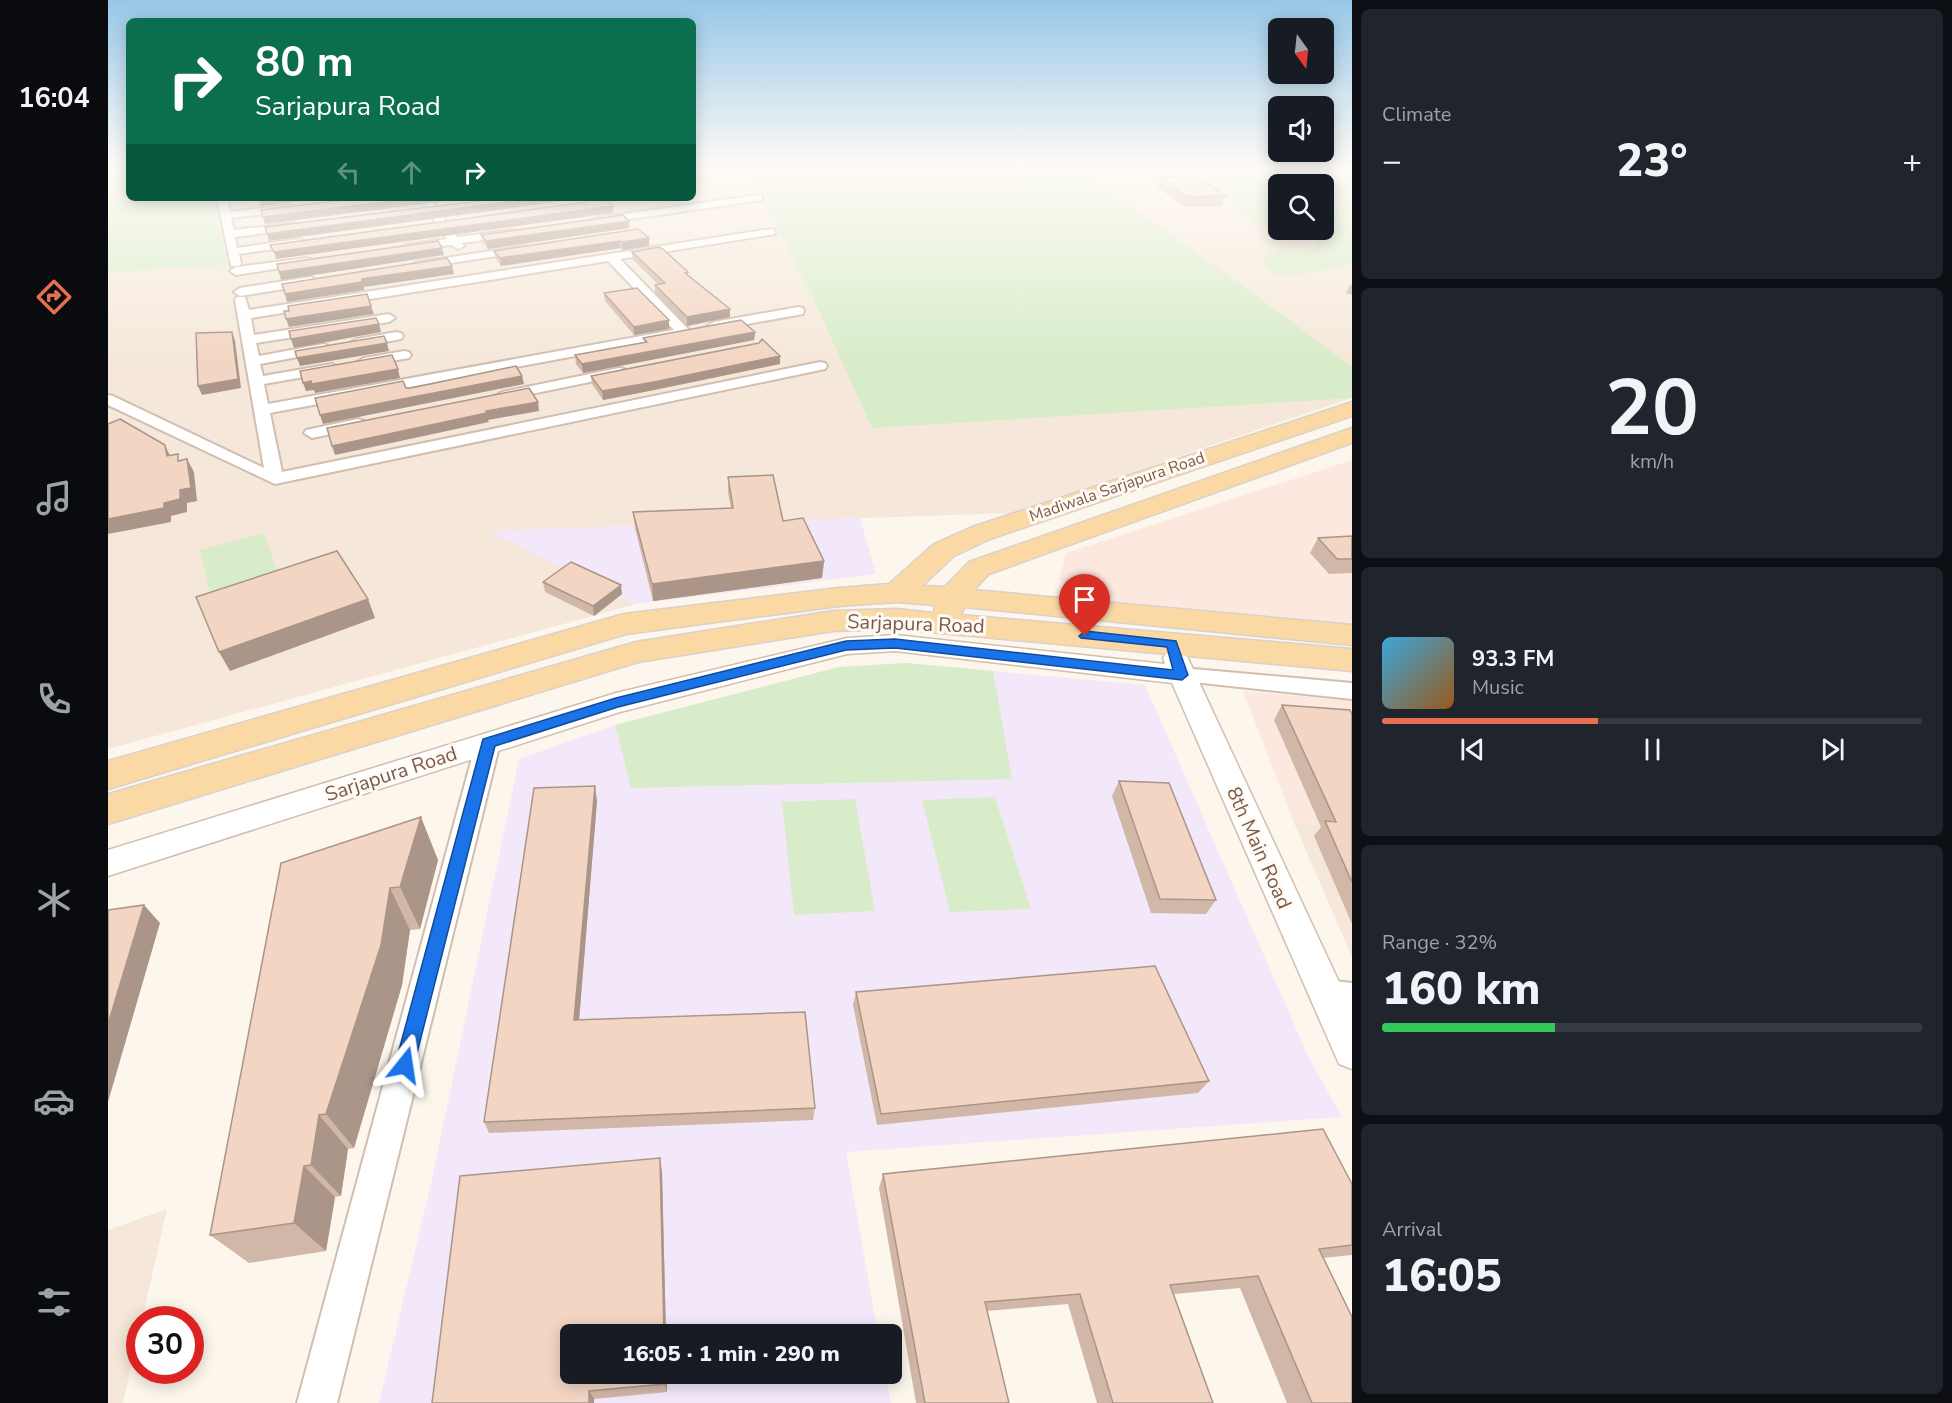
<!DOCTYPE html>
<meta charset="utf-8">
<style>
:root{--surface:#171b24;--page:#20242c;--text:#f1f3f6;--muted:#9ea1a6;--line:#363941;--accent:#e76f51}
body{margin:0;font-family:"Nunito Sans",sans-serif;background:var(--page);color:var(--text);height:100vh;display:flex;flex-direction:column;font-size:22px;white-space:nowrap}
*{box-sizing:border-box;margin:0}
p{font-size:20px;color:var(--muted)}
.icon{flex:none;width:33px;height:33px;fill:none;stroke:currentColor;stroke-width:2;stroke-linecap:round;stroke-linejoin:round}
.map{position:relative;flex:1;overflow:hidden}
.drawer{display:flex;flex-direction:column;gap:9px;padding:9px;background:#0d0f14;width:600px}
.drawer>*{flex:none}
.banner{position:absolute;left:18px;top:18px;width:570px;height:183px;border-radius:9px;box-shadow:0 3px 15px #0003;background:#0b6e4f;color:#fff;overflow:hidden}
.needle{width:39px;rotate:165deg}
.tools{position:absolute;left:1160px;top:18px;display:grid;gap:12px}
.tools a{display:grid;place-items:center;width:66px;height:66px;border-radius:9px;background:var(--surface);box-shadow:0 3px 15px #0003;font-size:30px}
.speed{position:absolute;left:18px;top:1306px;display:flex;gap:12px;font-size:30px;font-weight:700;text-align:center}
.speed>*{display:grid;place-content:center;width:78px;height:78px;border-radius:50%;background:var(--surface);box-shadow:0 3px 15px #0003;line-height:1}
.speed .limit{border:9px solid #d22;background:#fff;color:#111}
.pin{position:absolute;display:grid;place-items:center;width:51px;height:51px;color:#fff;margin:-62px -26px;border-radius:50% 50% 50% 0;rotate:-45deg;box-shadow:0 0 6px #0007}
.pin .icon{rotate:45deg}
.me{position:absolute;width:66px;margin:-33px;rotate:15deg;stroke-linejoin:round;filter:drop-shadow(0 0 4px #0008)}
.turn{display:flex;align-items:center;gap:21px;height:126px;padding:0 30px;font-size:27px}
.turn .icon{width:78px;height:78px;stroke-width:2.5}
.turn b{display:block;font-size:42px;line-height:51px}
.lanes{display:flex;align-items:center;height:57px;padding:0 30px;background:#0003;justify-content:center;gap:30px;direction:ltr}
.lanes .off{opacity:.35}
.big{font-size:45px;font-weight:800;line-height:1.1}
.drawer .tile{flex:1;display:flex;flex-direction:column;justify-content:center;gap:9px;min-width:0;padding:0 21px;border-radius:9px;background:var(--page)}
.drawer .dial{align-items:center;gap:0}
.dial b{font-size:78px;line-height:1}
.song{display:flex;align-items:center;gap:18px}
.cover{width:72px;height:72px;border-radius:9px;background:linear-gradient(135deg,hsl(200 70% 55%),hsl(30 70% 35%))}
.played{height:6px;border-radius:3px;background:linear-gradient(90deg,var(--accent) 40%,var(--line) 40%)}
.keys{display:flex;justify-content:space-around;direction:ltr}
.heat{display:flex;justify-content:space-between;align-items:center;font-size:33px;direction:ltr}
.charge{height:9px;border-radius:4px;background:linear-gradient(90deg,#34c759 32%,var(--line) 0)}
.trip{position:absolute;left:452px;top:1324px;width:342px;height:60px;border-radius:9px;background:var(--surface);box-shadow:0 3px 15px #0003;font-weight:800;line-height:60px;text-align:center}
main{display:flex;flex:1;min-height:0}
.tab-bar{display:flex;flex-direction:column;width:108px;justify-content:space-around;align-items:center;background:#090b0e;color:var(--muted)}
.tab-bar .icon{width:42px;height:42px}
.tab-bar .active{color:var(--accent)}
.tab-bar b{font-size:27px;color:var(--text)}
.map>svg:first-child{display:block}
.residential{fill:#f5e8da;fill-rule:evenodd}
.commercial{fill:#fde8e0}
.education{fill:#f3e8fa}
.green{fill:#d8ecc9}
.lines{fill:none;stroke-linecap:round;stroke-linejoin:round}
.minor-casing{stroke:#d1beb0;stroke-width:4}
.tertiary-casing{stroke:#d1beb0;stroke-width:3}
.primary-casing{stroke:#dad1cd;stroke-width:3}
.minor{fill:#fff;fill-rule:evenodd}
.tertiary{fill:#fff;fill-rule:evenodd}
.primary{fill:#fbd9a5;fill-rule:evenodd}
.wall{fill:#d1b7a8}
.shaded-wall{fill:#aa9588}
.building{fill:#f3d5c3;stroke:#aa9588;stroke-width:1.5}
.route{fill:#1a73e8;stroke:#114b97;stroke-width:1.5}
.labels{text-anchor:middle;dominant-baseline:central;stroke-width:6;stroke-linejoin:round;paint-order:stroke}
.far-street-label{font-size:16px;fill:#7a5c4d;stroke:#fffaf3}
.street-label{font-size:20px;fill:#7a5c4d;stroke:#fffaf3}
</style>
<main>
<nav class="tab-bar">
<b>16:04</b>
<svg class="icon active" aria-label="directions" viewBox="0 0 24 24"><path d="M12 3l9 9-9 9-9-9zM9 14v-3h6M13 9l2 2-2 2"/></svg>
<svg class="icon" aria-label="music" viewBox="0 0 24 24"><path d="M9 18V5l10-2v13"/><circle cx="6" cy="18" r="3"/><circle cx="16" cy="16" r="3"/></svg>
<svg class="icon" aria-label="phone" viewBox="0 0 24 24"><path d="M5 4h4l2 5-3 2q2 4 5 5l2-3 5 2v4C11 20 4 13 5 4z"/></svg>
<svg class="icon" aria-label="climate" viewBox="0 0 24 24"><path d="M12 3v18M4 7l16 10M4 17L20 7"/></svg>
<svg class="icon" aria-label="car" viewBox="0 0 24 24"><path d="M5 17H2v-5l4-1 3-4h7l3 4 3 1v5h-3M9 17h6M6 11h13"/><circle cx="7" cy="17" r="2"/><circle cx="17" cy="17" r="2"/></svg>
<svg class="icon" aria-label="filters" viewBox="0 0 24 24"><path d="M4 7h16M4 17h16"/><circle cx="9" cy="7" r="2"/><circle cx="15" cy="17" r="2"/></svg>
</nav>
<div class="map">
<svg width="1244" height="1403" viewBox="0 0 1244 1403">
<rect width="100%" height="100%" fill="#fdf6ec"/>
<path class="residential" d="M0,166h21v32h564v-32h659v232l-340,115 -522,18 146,73 -528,145zM1170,184h45v46h-45z
M1186,823l58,5v129z
M59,1209l-25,111h-2l-1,12 -16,71h-15v-173z"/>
<path class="commercial" d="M1244,460v169l-217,-19 -76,-30 7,-27z
M1135,691l109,10v127l-58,-5z"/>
<path class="education" d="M752,518l16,56 -240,30 -148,-73z
M798,663l239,22 164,373 33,59 -496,35 32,183h-308v39h316l5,29h-512l53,-224 87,-420 96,-34 224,-58z"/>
<path class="green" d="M0,166h21v32h84l14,67 -119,7z
M824,166h142l171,121 107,80v31l-480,30 -54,-119 -68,-136z
M1006,166h238v50l-10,4 10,8v36c-16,3 -62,15 -75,10 -8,-3 -12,-10 -15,-17l14,-5 41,-4 1,-8 -10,-7 -16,-3h31v-46h-45v43c-40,-2 -28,-12 -54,-30 -10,-6 -22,-12 -33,-16 -24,-11 -51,-11 -77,-15z
M156,533l17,48 -69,20 -12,-51z
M798,663l87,8 19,108 -381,9 -16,-63 224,-58z
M887,797l36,112 -81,3 -28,-112z
M747,799l20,112 -81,4 -12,-113z"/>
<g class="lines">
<g class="minor-casing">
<path id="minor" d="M684,166h11l1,1 -5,3z
M650,195l4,1v4l-166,24 -5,-3 5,-3z
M109,198h10l3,14 61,-7 5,3 -5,3 -60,7 3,12 61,-7 5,3 -5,3 -60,8 2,11 63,-9 6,3 -6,3 -61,9 2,10 -2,2h-8z
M312,198h10l27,39 56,-7 5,3 -5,3 -51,7 2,3 -6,3 -7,-4 -46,4v-4l42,-6z
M663,229l4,1v4l-155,25 68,70 2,3 -2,3 -418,78 12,59 538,-110 5,1 2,3 -2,3 -550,115 -167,-79v-10l5,1 151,72 -29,-168 2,-3h8l4,13zM500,261l66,69 -406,74 -4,-20 68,-12 7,-4 -7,-4 -69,12 -3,-12 64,-12 7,-4 -7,-4 -65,12 -3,-13 133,-21 6,-4 -6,-4 -135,21 -3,-17z
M417,246l6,3 -2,2 -111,17 -6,-3 6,-3z
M200,258l6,3 -2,2 -76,12 -6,-4 6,-4z
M203,277l6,4 -2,3 -75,12 -6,-4 6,-4z
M690,307l5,1 1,3 -1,3 -89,16 -7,-4 7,-4z
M288,332l5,1 2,3 -2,3 -44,8 -7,-4 7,-4z
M296,351l5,1 2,3 -2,3 -45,8 -7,-4 7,-4z
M511,368l5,1 2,3 -2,3 -122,25 -7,-4 7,-4z
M250,419l6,2 2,3 -2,3 -52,11 -8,-5 2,-3z
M1074,668l170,15v16l-178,-19 -3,-5 3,-5z
M380,734l8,3 4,6 -163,660h-40l179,-660 4,-6z
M1218,980l26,3v28l-26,-3 -11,-4 -4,-10 4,-10z"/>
</g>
<g class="tertiary-casing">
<path id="tertiary" d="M787,635l270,29 -2,-6 4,-6 9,-3 9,3 167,358v59l-13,-5 -167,-381 -277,-32 -48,3 -227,58 -512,164v-26l508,-157 231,-55z"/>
</g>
<g class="primary-casing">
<path id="primary" d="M1244,402v14l-362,123 -36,17 -32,30 23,1 24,-25 383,-134v15l-363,131 -15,16 378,35v20l-388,-38 -3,8 391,34v22l-456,-42 -63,2 -195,31 -530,162v-30l528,-152 197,-31 63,-2 38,4 1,-8 -38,-3 -58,4 -213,28 -518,155v-28l516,-147 215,-26 50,-4 45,-40 38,-17z"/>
</g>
<use href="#minor" class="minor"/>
<use href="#tertiary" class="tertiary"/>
<use href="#primary" class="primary"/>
</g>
<path class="wall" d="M1052,177l65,19 -3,10 -37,1 -28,-20z
M521,228l-141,21 -5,-7 -2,-7z
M530,229l11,17 -27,4 -1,-2 -120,18 -5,-7 -2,-8z
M524,252l56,20v3l42,42 -43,9 -32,-33v-8l3,-1 -26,-25z
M1242,285h2v10l-6,-2z
M496,293l65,36 -35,6 -29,-34z
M647,332l-1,8 -171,33 -7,-9 -1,-9 69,-13 -1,-4z
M672,356v8l-126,26 -51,10 -11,-16 -1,-8z
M620,477l55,44 41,40 -2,17 -169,23 -18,-73 -2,-16 98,-4 -3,-15z
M1244,536v37l-23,1 -19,-21 8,-15z
M435,582l79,12 -28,22 -49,-24z
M1174,705l70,9v210l-38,-88 7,-9 -47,-107z
M1011,781l97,119 -10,14 -55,-1 -39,-117z
M489,801l-18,219 236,88 -2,12 -324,13 -5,-11z
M330,860l-18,69 -10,1 -8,55 -48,163 -6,1 -7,47 -6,1 -9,54 -77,12 -39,-28 71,-372z
M748,992l353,89 -11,12 -321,32 -24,-120z
M554,1172l4,163h-96l97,39v18l-73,7v4h-162z
M775,1174l469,10v71l-29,3 29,145h-65l-47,-115 -66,6 39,109h-116l-29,-99 -81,7 22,92h-93l-37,-215z"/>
<path class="shaded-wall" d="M164,198h56l-67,8 -2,-6z
M309,198h53l-205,26 -2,-7z
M429,198h48l-316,43 -2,-7z
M505,206v7l-337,46 -2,-7z
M521,221v7l-141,21 -2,-8z
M541,238v8l-27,4v-8z
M512,241l1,7 -120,18 -1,-8z
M334,248l2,7 -163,25 -2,-8z
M344,266l2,8 -90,13v3l-77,12 -2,-8 77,-15z
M263,306l3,8 -85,13 -3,-8z
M622,309v8l-43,9v-9z
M561,320v9l-35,6v-8z
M271,324l2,8 -87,16 -3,-9z
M124,332l3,8 6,48 -39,7 -4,-9z
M647,332l-1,8 -171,33 -1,-9z
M279,343l2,8 -89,15 -3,-8z
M672,356v8l-126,26 -51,10 -1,-9z
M290,369l2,9 -85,15 -1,-3 -8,1 -3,-8z
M414,376l2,8 -201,40 -3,-9z
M430,402l1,9 -51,9 1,2 -154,33 -3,-9 154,-35z
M57,445l6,13 -4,-2z
M79,459l7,13 3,29 -10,2v9l-16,4v6l-63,12v-15l56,-16 16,-13z
M716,561l-2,17 -169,23 -1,-17z
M513,585l1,9 -28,22 -1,-10z
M260,599l7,19 -145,53 -11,-19z
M487,786l2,15 -19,232 -4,-13z
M313,817l17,43 -18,69 -20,-42z
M282,888l20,42 -8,55 -48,163 -28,-34z
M36,905l16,18 -52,179v-78z
M211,1115l29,34 -7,47 -30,-31z
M552,1158l2,14 4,163h-2z
M196,1166l31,31 -9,54 -32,-28z
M557,1374h2v18l-2,-8z
M481,1391l5,8v4h-5z"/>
<path class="building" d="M1088,176l29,20 -37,1 -28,-20z
M252,198h57l-154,19 -2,-7z
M374,198h55l-270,36 -2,-7 214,-26z
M483,198h13l9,8 -339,46 -4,-7 317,-43z
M515,215l6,6 -143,20 -5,-6z
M530,229l11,9 -27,4 -2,-1 -120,17 -6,-7z
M330,241l4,7 -163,24 -2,-8z
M551,247l4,2 25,23 -3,1 45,36 -43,8 -32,-32 10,-2 -33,-31z
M339,258l5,8 -90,13v3l-77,12 -3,-10z
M529,288l32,32 -35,7 -30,-34z
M259,294l4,12 -85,13 -2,-8h5l-1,-5z
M268,318l3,6 -88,15 -2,-8z
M633,320l14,12 -173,32 -7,-9 72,-13 -4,-4z
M124,332l6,47 -40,7 -2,-53z
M276,336l3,7 -90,15 -2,-7z
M654,339l18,17 -126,26 -52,9 -11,-15 168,-33z
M284,355l6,14 -86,15 -1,-3 -8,2 -3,-12z
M408,366l6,10 -202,39 -5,-17 88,-17 3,7h5z
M421,388l9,14 -52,9 1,2 -155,33 -5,-18z
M12,419l45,26 2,11 11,-2v7l9,-2 4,29 -11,2v9l-16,4v5l-56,11v-95z
M665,475l10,46 20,-3 21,43 -172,23 -19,-72 100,-4 -5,-31z
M1244,536v23h-15l-19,-21z
M229,551l31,48 -149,53 -23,-55z
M463,562l50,23 -28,21 -50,-24z
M1174,705l68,5 2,4v168l-27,-61 11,1z
M1011,781l50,2 47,117 -56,-1z
M487,786l-21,234 231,-8 10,96 -331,14 50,-334z
M313,817l-21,70 -10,1 -9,57 -55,169 -7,1 -8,50 -7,1 -10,57 -84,12 71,-372z
M36,905l-36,119v-114z
M1047,966l54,115 -328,33 -25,-122z
M1215,1129l29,55v61l-33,4 33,68v86h-40l-54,-127 -88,9 43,118h-100l-33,-109 -95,8 24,101h-84l-42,-229z
M552,1158l4,177h-94v39h95v10l-76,7v12h-157l28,-227z"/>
<linearGradient id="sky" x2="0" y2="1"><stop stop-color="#97c7e8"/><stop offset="0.46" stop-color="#fefbf6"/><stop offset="1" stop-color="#fefbf6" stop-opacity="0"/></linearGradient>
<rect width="1244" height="362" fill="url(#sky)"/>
<path class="route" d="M977,631l91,10 12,34 -6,5 -287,-32 -49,2 -228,57 -123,39 -81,319 -2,7 -7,3 -7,-3 -3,-7 88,-326 133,-41 230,-57 49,-2 278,31 -6,-23 -86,-9 -2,-2z"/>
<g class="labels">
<g class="far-street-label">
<text transform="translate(1009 487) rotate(-19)">Madiwala Sarjapura Road</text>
</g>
<g class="street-label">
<text transform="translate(808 624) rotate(2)">Sarjapura Road</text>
<text transform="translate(283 774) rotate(-18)">Sarjapura Road</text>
<text transform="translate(1151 848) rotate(66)">8th Main Road</text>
</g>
</g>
</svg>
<div class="tools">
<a><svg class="needle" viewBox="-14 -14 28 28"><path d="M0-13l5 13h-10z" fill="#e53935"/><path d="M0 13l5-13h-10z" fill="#9ea1a6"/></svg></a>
<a><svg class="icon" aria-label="sound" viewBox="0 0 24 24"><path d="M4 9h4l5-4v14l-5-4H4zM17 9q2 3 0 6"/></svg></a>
<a><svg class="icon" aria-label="search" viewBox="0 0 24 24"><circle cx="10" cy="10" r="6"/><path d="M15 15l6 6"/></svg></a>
</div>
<div class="speed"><div class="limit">30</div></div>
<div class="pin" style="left:977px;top:636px;background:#d93025"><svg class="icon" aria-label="arrive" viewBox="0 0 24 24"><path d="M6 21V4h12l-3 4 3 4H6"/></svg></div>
<svg class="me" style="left:297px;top:1065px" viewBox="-20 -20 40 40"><path d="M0-17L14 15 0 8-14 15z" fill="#1a73e8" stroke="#fff" stroke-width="4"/></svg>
<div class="trip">16:05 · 1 min · 290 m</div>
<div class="banner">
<div class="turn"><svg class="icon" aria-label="right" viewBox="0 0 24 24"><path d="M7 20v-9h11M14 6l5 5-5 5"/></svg><div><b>80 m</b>Sarjapura Road</div></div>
<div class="lanes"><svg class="icon off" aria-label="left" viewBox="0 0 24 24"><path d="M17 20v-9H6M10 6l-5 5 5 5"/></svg><svg class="icon off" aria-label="ahead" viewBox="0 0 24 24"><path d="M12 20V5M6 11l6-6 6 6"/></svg><svg class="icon" aria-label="right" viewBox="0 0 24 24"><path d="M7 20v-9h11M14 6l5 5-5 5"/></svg></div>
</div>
</div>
<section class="drawer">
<div class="tile"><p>Climate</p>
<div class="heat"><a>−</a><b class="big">23°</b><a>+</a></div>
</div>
<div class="tile dial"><b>20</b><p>km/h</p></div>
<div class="tile">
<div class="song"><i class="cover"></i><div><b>93.3 FM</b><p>Music</p></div></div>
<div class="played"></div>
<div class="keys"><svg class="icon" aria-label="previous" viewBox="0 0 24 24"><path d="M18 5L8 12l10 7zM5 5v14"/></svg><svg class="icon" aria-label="pause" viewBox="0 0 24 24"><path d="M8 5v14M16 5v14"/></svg><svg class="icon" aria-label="next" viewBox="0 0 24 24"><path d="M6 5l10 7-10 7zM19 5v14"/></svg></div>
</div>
<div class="tile"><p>Range · 32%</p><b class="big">160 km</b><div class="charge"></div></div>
<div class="tile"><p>Arrival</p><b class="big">16:05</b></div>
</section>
</main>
